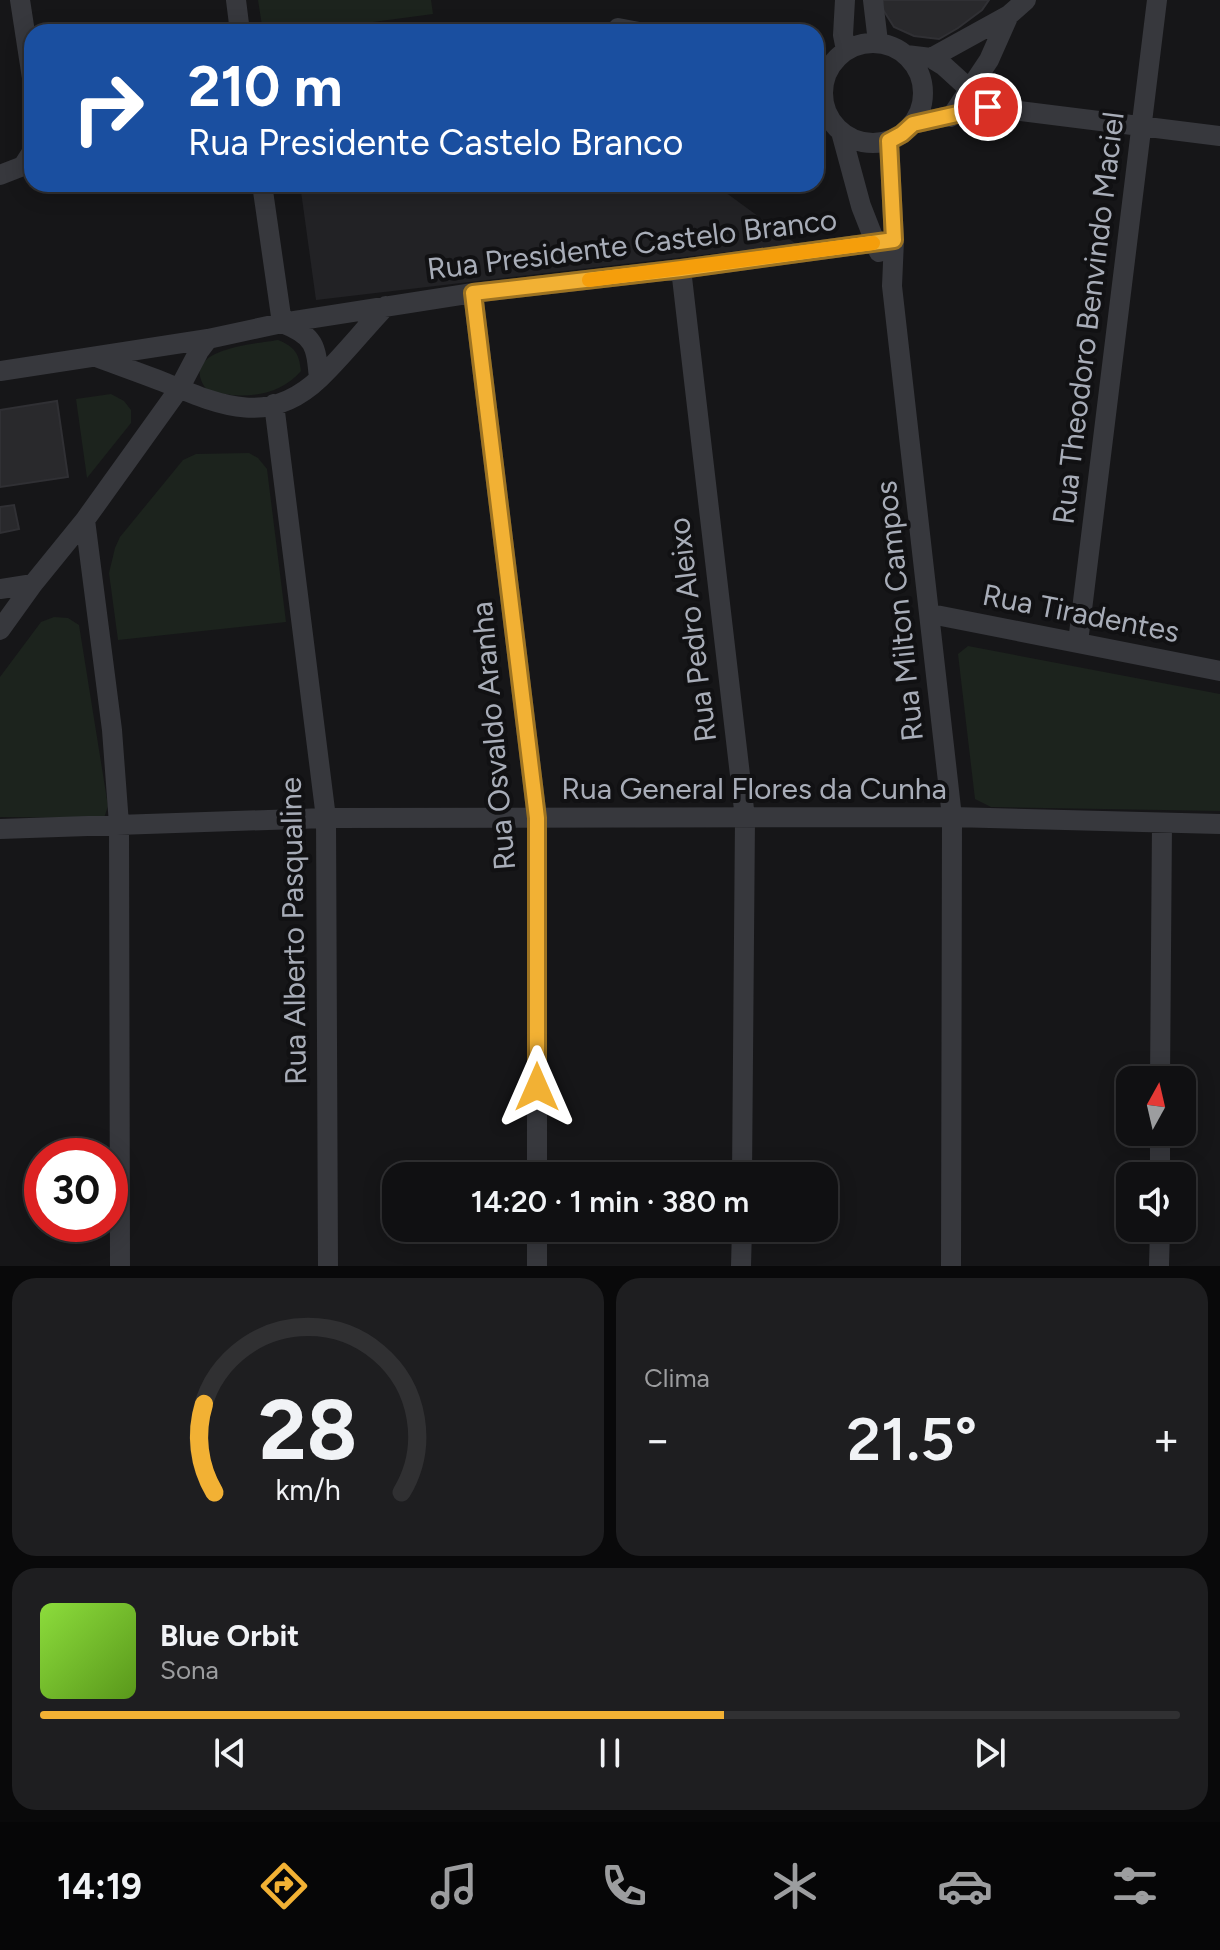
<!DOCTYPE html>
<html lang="pt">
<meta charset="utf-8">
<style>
:root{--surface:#101012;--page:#1e1e20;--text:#f1f3f6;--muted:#9c9d9f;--line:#303032;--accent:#f2b134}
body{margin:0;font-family:Figtree,sans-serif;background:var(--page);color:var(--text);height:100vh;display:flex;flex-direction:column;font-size:30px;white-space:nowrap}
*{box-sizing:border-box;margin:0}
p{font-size:26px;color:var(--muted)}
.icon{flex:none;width:44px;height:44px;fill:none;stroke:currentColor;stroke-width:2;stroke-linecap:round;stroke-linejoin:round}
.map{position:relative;height:1266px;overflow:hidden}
.drawer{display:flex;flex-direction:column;gap:12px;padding:12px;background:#09090a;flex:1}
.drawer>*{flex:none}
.top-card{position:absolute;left:24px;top:24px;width:800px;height:168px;border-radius:24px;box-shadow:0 4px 20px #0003,0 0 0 2px var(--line);background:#1a4fa0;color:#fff;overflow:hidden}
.needle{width:52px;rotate:8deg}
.controls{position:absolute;left:1116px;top:1066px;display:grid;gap:16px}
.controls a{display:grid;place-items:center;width:80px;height:80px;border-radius:16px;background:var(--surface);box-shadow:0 4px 20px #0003,0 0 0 2px var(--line);font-size:40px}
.speed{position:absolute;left:24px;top:1138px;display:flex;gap:16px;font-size:40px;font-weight:700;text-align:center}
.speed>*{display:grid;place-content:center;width:104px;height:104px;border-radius:50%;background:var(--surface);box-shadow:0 4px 20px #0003,0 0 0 2px var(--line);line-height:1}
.speed .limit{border:12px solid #d22;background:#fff;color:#111}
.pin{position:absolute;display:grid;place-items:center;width:68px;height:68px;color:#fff;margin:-34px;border:4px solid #fff;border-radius:50%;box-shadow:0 2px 8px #0007}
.me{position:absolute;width:88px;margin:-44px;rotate:0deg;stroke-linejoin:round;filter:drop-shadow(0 0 6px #0008)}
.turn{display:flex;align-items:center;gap:28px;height:168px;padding:0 32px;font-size:36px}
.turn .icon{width:104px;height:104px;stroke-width:2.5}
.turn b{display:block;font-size:56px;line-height:68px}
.big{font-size:60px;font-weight:600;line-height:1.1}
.drawer .card{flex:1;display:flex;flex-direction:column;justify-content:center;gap:12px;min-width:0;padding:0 28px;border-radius:24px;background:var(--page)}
.drawer .dial{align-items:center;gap:0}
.dial svg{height:208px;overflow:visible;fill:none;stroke:var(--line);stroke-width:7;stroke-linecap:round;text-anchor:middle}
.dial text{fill:var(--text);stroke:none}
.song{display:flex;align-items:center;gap:24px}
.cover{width:96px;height:96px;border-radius:12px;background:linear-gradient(135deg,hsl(90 70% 55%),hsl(90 70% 35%))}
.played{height:8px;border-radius:4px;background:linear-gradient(90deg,var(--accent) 60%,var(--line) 60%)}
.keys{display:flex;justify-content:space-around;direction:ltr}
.heat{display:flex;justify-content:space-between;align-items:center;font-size:44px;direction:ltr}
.drawer .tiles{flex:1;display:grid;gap:12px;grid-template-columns:1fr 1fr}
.card:last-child{grid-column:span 2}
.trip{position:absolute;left:382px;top:1162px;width:456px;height:80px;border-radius:24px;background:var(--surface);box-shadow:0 4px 20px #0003,0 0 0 2px var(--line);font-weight:600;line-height:80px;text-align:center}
.menu{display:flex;height:128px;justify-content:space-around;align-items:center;background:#060607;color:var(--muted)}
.menu .icon{width:56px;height:56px}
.menu .active{color:var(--accent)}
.menu b{font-size:36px;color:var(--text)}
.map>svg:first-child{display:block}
.built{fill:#222225}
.green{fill:#1c231d}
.building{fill:#29292c;stroke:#303034;stroke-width:2}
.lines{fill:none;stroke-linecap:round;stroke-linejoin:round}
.minor{stroke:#37383d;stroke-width:20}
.route-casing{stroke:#9d7322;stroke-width:20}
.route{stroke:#f2b134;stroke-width:14}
.slow{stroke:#f59e0b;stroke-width:14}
.labels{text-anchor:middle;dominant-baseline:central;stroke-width:8;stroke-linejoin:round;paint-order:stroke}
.street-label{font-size:30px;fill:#a8adb8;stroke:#111113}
</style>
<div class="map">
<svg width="1220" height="1266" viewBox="0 0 1220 1266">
<rect width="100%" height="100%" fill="#161618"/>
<path class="built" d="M300,184h414l82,60 -480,56z"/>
<path class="green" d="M258,0h173l2,14 -135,18h-35z
M278,340c17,7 21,13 23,31 -23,27 -62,29 -94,19 -32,-41 49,-46 71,-50z
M111,394l13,7 7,9v13l-44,55 -11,-79z
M249,453l9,5 9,11 19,153 -168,18 -9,-67 6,-25 5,-11 63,-77 13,-6z
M54,617l14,1 11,7 29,181 -4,12 -104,-1v-140l41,-55z
M968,646l252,48v117l-229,-4 -16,-8 -17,-145z"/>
<path class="building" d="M883,0h106l-7,10 -24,18 -19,11 -25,-3 -20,-9 -12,-19z
M442,23l1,9h-70z
M57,401l11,76 -68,10v-77z
M14,505l5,24 -19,4v-26z"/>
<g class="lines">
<path class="minor" d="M20,0l12,78
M236,0l4,32
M845,0l-2,35 3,15
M873,0l5,42
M618,28l21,4
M823 93a50 50 0 1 1 100 0a50 50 0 1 1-100 0Z
M906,55l25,3 78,-43 17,-15
M931,58l13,8 33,30
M951,117l38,-57 20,-45
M913,124l75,-17 232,29
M841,132l20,74 18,46
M889,141l5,99 -2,46 60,531 -1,449
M0,175l23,-9 9,-14
M262,184l20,139
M681,269l64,549 -3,358
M473,293l64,525v358
M282,323c33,13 34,22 37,56
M96,357c24,9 47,17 70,26 55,23 103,44 154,-5 23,-22 44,-49 66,-72
M0,371l208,-32 74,-16 191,-30 208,-24 213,-29
M274,404l52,414 2,448
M85,520l27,210 7,94 1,442
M0,589l33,-5
M931,614l289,57
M0,630l33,-46 52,-64 94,-131 20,-38 9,-12
M1078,642l79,-642
M0,829l326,-11 626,-1 268,7
M1160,1080l2,-257
M1160,1176v-44
M537,1266v-38
M741,1266l1,-38
M1159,1266l1,-38"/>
</g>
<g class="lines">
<g class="route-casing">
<path id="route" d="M537,1087v-269l-64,-525 208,-24 213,-29 -5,-99 13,-7 11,-10 75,-17"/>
</g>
<use href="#route" class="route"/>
<path class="slow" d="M589,280l284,-37"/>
</g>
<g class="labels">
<g class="street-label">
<text transform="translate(632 244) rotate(-7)">Rua Presidente Castelo Branco</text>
<text transform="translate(1088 318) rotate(-83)">Rua Theodoro Benvindo Maciel</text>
<text transform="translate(899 611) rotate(-96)">Rua Milton Campos</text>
<text transform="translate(1081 613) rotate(11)">Rua Tiradentes</text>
<text transform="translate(692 630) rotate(-97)">Rua Pedro Aleixo</text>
<text transform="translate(493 736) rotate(-95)">Rua Osvaldo Aranha</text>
<text x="754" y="788">Rua General Flores da Cunha</text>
<text transform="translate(293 931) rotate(-91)">Rua Alberto Pasqualine</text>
</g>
</g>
</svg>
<div class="controls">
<a><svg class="needle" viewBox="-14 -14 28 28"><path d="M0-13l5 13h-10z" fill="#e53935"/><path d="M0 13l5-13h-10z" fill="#9c9d9f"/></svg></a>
<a><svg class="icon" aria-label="sound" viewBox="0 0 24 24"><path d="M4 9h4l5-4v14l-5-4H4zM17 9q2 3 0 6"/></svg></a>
</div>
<div class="speed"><div class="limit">30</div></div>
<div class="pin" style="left:988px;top:107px;background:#d93025"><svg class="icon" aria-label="arrive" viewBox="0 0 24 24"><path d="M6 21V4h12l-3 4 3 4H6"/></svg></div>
<svg class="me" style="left:537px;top:1087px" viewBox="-20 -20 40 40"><path d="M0-17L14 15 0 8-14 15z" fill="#f2b134" stroke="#fff" stroke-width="4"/></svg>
<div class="trip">14:20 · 1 min · 380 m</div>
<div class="top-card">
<div class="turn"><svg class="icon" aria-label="right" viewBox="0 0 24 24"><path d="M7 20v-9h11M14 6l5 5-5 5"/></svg><div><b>210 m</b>Rua Presidente Castelo Branco</div></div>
</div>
</div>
<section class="drawer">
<div class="tiles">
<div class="card dial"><svg viewBox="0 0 100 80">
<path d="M14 69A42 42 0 1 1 86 69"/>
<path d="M14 69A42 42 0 0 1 10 35" stroke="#f2b134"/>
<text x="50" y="56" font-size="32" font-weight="700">28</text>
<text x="50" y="72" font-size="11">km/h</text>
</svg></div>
<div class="card"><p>Clima</p>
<div class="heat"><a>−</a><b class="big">21.5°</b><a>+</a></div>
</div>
<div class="card">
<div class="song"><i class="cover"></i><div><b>Blue Orbit</b><p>Sona</p></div></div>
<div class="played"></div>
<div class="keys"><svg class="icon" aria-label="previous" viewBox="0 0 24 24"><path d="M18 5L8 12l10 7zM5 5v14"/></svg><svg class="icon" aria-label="pause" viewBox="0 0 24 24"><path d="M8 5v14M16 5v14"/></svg><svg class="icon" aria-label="next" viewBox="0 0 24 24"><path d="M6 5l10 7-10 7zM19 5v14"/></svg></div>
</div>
</div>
</section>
<nav class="menu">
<b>14:19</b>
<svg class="icon active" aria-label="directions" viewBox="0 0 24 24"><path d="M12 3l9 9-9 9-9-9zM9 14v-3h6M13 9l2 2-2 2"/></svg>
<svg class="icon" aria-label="music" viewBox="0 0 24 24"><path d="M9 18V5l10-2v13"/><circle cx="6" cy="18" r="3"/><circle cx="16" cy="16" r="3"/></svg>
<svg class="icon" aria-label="phone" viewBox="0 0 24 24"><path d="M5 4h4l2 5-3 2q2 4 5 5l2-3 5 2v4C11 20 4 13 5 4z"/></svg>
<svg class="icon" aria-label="climate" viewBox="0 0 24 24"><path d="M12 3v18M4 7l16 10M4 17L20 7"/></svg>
<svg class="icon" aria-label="car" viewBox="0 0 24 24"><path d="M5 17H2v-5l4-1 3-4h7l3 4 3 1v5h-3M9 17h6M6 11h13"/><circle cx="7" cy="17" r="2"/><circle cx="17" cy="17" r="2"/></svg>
<svg class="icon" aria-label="filters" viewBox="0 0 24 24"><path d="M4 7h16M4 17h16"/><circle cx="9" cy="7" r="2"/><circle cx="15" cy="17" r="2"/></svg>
</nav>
